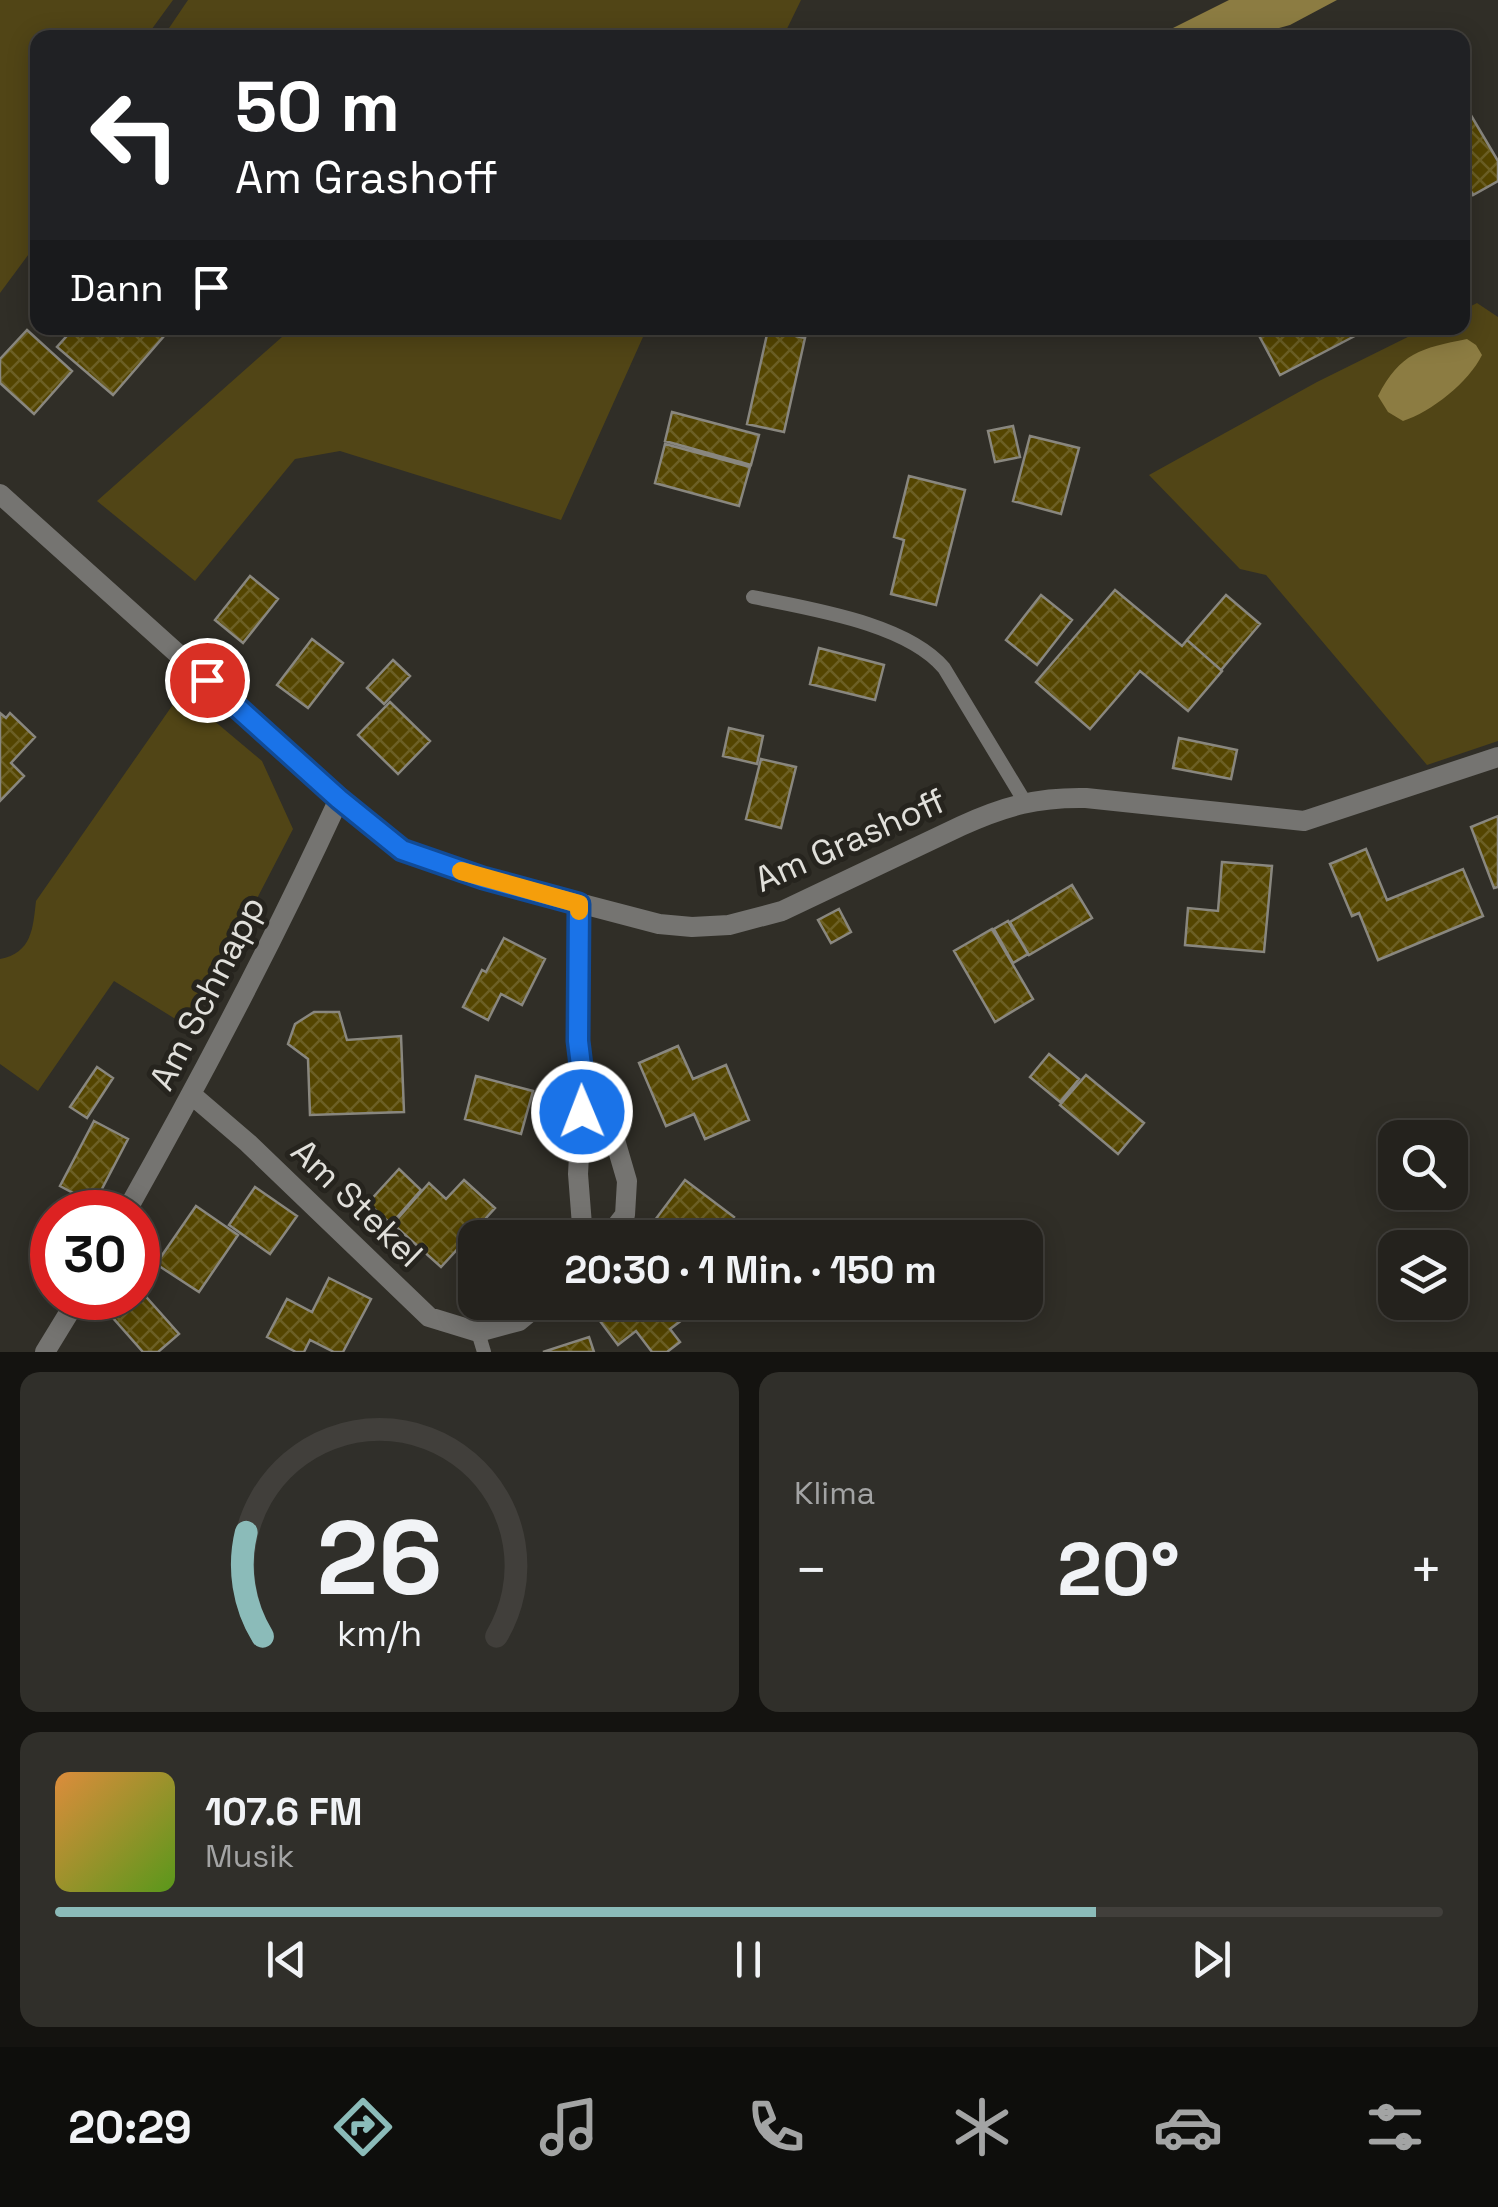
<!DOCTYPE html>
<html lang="de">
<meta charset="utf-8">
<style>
:root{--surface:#24221d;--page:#302f2a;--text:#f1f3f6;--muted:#a3a4a4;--line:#413f3b;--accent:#8bbbb9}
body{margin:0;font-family:"Space Grotesk",sans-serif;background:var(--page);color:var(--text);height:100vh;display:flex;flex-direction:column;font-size:38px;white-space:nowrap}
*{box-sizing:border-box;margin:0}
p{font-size:32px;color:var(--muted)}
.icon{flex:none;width:55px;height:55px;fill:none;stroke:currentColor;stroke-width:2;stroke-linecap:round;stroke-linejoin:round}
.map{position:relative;height:1352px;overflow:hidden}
.sheet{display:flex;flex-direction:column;gap:20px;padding:20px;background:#141310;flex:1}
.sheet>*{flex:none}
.top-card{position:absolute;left:30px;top:30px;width:1440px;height:305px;border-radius:20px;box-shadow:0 5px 25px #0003,0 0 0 2px var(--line);background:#202124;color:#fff;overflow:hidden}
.tools{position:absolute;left:1378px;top:1120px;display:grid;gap:20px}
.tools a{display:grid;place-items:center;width:90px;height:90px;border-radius:20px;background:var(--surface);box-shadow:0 5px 25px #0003,0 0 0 2px var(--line);font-size:50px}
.speed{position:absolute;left:30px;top:1190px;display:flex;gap:20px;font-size:50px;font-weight:700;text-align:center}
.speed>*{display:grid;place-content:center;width:130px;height:130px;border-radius:50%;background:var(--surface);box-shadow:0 5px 25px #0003,0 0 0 2px var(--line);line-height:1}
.speed .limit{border:15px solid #d22;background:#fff;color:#111}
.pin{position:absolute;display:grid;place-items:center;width:85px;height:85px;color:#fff;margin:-42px;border:5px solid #fff;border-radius:50%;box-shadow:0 2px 10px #0007}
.me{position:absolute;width:110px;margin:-55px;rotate:359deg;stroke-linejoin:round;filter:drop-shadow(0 0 8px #0008)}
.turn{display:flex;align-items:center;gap:35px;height:210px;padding:0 40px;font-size:45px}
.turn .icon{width:130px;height:130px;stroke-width:2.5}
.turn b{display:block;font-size:70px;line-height:85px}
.then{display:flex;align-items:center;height:95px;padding:0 40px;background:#0003;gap:20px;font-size:38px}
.big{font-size:75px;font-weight:700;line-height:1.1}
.sheet .tile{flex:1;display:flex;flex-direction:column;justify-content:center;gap:15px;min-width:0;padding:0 35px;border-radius:20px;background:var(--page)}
.sheet .dial{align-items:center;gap:0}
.dial svg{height:260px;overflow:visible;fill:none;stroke:var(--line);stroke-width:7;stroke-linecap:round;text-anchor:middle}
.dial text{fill:var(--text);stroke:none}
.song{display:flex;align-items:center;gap:30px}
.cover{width:120px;height:120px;border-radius:15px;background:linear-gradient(135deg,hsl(30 70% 55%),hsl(90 70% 35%))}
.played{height:10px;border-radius:5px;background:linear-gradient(90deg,var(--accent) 75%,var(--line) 75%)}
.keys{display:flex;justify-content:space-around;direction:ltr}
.heat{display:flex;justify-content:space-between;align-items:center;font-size:55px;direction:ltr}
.sheet .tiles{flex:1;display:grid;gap:20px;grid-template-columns:1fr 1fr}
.tile:last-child{grid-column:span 2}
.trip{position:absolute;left:458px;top:1220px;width:585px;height:100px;border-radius:20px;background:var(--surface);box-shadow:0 5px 25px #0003,0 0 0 2px var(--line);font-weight:700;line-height:100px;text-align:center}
.menu{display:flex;height:160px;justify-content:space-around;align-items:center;background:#0e0e0c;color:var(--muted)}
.menu .icon{width:70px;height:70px}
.menu .on{color:var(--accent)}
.menu b{font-size:45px;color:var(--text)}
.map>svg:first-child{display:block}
.green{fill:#514516}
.water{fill:#8c7c42}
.building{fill:url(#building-cross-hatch);stroke:#89877f;stroke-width:2.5}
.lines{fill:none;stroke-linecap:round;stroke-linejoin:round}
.service{stroke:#757471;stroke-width:14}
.minor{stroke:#757471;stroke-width:20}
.route-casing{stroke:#114b97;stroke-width:25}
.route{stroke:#1a73e8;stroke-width:18}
.slow{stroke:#f59e0b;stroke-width:18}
.labels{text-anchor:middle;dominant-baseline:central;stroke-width:10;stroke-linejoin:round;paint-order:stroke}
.street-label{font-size:35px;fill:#e1e0db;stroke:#26241e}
</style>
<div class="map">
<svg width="1498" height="1352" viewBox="0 0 1498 1352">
<defs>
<pattern id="building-cross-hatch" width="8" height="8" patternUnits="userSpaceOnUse" patternTransform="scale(2.5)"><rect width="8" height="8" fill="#544501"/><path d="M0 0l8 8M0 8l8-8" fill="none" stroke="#6c6025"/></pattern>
</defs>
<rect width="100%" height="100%" fill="#302e27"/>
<path class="green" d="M0,0h173l-27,37 -108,1v167l-2,3 1,3v32l-37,50z
M188,0h613l-18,37h-620z
M1477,303l21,14v424l-71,24 -161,-190 -26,-6 -91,-94 168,-93 109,-54h36l1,-18z
M275,328h372l-86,192 -221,-69 -45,8 -100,122 -98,-80 185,-164z
M181,693l81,68 31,68 -103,199 -76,-47 -76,110 -38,-27v-105c32,-6 33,-31 36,-58z"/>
<path class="water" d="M1229,0h108l-47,25 -44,12h-80l-3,-4z
M1467,339l9,6 6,10c-13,27 -51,57 -79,66l-15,-9 -10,-16c22,-43 43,-48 89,-57z"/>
<path class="building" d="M1469,112l29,49v20l-25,14 -11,-18v-61z
M74,328h97l-58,67 -56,-48z
M1255,328h115l-90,47z
M27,330l45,41 -38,43 -34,-31v-24z
M768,330l37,8 -21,94 -37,-8z
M672,412l87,23 -8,30 -86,-24z
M1013,426l7,31 -25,5 -7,-31z
M1030,436l49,12 -18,66 -48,-13z
M665,444l85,23 -11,39 -84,-23z
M909,476l56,14 -29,115 -45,-11 13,-54 -10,-3z
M250,576l28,23 -35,44 -28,-23z
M1115,590l67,56 5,-6 35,31 -34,40 -48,-40 -50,58 -54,-47z
M1041,595l31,25 -35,45 -31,-25z
M1226,595l34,29 -39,46 -34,-30z
M312,639l31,24 -35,45 -31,-23z
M819,648l65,17 -9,35 -65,-16z
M393,660l17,16 -26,28 -17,-16z
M390,702l40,39 -32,33 -40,-39z
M0,713l6,5 4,-5 25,24 -24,26 13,13 -24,25z
M729,728l34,8 -6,28 -34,-8z
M1179,738l58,12 -6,29 -58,-11z
M761,759l35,8 -15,61 -35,-9z
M1498,816v71l-4,1 -23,-61z
M1366,849l21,51 76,-31 20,47 -105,44 -19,-47 -7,3 -22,-52z
M1222,862l50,4 -8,86 -79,-7 3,-37 30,3z
M1072,885l20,33 -63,37 -19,-33z
M839,909l12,23 -20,11 -13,-23z
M1008,921l20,33 -15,9 -19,-34z
M992,929l41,70 -38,23 -41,-71z
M504,938l41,21 -23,46 -21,-11 -13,26 -25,-13 19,-37 4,2z
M314,1012h25l8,28 54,-4 3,76 -94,3 -2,-56 -20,-15 7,-20z
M678,1046l15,33 33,-14 23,55 -44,19 -11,-25 -28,12 -27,-63z
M1049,1054l30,25 -19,23 -30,-25z
M97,1067l16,11 -26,40 -17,-11z
M1086,1075l58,48 -26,31 -58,-49z
M476,1076l57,15 -12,43 -56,-15z
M94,1121l34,18 -34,65 -34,-18z
M399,1169l22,21 -30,34 -23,-21z
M464,1180l31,28 -54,59 -48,-43 36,-41 17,16z
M685,1180l49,37 -9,13 9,8h-81l-7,-6z
M255,1187l42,29 -27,38 -41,-29z
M196,1206l42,29 -39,57 -43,-28z
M329,1278l42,21 -28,53h-9l-24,-12 -6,12h-8l-29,-15 20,-38 25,13z
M140,1290l39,44 -21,18h-15l-30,-34 20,-20h5z
M608,1302h73l9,12 -20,15 10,13 -13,10h-15l-16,-21 -18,14 -24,-32z
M589,1337l5,15h-51z"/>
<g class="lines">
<path class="service" d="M753,597c57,12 153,26 191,71l81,134
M478,1332l6,20"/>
<path class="minor" d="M0,494l339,305 63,51 81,28 176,46 33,3 37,-2 53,-14 179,-85c44,-20 77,-29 125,-28l218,23 194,-64
M579,904l-1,137 5,40 16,31 14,21 14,48 -2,34 -18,23
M192,1095l56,48 181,174 49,15 41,-11 23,-19
M126,1212c76,-135 148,-272 213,-413
M583,1238l-5,-64 5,-91
M45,1352l33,-54"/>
</g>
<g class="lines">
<g class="route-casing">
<path id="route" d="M207,680l132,119 63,51 81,28 96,26 -1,137 5,41 -1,30"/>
</g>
<use href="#route" class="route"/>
<path class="slow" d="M461,871l118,33v7"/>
</g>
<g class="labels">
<g class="street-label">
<text transform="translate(850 840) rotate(-24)">Am Grashoff</text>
<text transform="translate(207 993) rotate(-63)">Am Schnapp</text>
<text transform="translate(357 1203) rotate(44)">Am Stekel</text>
</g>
</g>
</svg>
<div class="tools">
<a><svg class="icon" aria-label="search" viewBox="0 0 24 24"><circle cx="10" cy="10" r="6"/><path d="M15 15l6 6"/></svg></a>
<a><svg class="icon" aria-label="layers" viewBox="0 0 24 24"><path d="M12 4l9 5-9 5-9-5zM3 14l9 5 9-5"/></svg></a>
</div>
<div class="speed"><div class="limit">30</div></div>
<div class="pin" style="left:207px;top:680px;background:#d93025"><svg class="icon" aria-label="arrive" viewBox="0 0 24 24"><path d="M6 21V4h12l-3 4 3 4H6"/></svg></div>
<svg class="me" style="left:582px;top:1112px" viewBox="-20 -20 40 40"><circle r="17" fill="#1a73e8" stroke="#fff" stroke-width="3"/><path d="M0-11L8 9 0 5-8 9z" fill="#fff"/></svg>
<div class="trip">20:30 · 1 Min. · 150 m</div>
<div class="top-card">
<div class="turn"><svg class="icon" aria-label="left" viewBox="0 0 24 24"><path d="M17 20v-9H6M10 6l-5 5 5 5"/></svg><div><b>50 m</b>Am Grashoff</div></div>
<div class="then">Dann<svg class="icon" aria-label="arrive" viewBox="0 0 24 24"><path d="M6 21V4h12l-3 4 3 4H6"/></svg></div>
</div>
</div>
<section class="sheet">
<div class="tiles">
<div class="tile dial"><svg viewBox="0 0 100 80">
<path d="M14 69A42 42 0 1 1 86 69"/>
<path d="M14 69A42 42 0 0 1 9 37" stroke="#8bbbb9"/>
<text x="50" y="56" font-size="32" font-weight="700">26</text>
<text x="50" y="72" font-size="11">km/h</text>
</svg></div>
<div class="tile"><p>Klima</p>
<div class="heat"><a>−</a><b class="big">20°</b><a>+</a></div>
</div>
<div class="tile">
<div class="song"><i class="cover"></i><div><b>107.6 FM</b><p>Musik</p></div></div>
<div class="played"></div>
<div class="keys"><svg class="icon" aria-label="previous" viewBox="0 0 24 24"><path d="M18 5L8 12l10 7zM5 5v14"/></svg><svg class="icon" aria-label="pause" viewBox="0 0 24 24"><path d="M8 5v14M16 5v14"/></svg><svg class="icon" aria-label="next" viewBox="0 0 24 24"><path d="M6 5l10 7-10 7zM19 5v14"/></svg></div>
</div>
</div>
</section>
<nav class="menu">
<b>20:29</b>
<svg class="icon on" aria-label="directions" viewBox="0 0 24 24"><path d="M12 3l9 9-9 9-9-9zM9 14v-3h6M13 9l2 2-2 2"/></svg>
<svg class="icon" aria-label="music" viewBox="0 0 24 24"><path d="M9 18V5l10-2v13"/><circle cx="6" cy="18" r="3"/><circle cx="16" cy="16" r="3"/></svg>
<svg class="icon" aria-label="phone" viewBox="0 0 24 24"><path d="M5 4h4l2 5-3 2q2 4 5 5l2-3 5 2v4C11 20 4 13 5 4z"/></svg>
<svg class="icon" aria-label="climate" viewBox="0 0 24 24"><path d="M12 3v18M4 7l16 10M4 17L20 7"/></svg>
<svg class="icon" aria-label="car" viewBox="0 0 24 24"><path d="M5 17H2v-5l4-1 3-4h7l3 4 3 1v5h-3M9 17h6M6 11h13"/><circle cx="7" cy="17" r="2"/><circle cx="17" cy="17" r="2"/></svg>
<svg class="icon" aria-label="filters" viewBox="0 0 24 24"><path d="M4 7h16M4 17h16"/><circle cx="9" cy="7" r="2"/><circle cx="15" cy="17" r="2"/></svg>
</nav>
